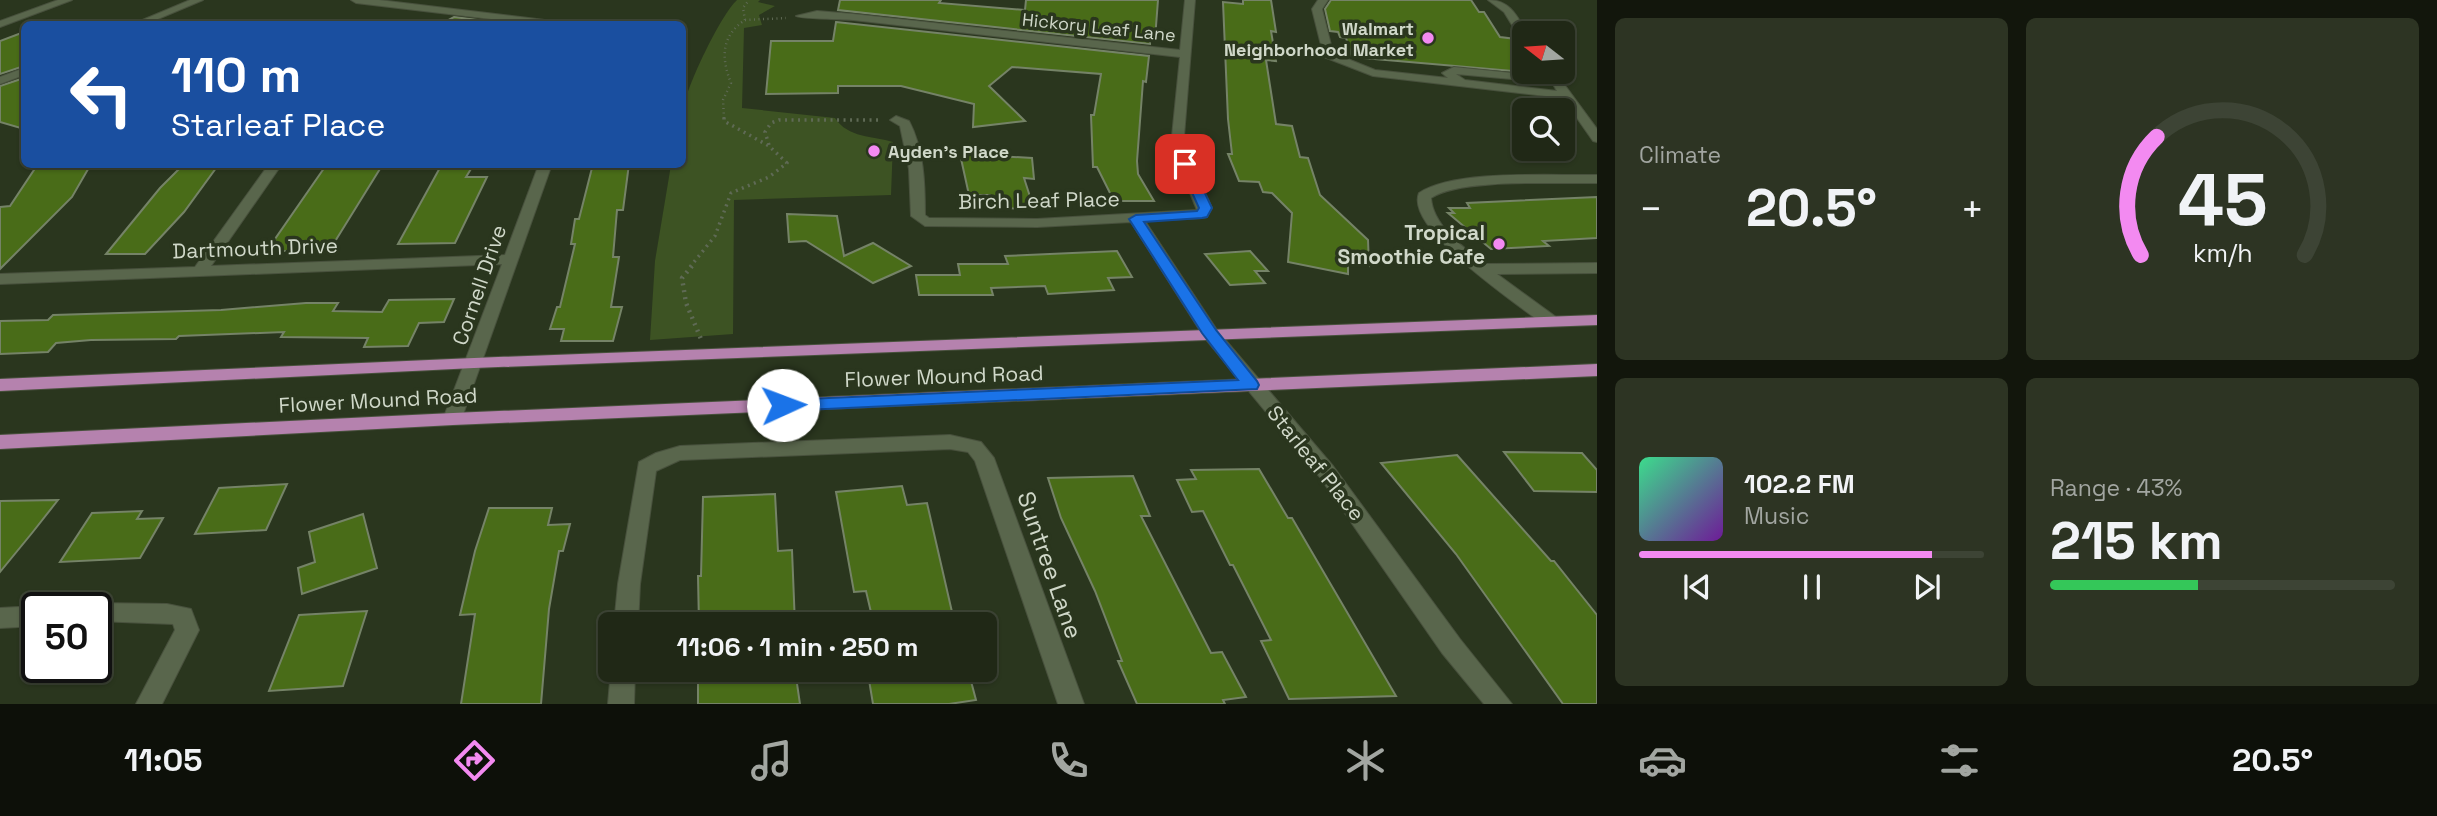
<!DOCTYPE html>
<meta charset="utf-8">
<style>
:root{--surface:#202816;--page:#2d3423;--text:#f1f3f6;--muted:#a2a6a1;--line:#3d4435;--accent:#f38af1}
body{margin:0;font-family:"Space Grotesk",sans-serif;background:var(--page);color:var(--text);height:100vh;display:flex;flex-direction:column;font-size:26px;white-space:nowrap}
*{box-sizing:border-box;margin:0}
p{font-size:23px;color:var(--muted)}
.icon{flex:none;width:38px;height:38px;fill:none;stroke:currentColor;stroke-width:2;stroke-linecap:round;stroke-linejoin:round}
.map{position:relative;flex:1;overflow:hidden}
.details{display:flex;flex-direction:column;gap:18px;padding:18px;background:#12160c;width:840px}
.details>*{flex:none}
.guide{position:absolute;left:21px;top:21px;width:665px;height:147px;border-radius:10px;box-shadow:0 2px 5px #0004,0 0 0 2px var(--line);background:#1a4fa0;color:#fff;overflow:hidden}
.needle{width:46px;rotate:287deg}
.buttons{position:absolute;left:1512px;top:21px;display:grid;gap:14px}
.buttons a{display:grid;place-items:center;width:63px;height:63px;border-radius:10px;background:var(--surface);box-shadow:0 2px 5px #0004,0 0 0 2px var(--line);font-size:35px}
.speed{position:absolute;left:21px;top:592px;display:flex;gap:14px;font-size:35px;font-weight:700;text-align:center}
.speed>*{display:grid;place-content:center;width:91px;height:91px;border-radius:50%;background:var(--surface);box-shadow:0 2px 5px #0004,0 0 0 2px var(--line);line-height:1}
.speed .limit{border:4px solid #111;border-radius:10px;background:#fff;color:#111}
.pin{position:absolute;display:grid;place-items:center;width:60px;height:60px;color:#fff;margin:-30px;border-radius:14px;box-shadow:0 4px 10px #0006}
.me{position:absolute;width:77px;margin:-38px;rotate:88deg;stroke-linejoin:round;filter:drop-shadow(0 0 5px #0008)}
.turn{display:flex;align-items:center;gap:24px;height:147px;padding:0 35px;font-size:32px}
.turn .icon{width:91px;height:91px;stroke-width:2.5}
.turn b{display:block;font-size:49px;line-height:60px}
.big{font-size:52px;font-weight:700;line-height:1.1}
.details .widget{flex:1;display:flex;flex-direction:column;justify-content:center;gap:10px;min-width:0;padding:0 24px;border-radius:10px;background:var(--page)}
.details .dial{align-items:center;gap:0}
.dial svg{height:182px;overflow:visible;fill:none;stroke:var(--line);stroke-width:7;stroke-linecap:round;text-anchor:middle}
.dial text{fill:var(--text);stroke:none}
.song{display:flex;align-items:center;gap:21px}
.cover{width:84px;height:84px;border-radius:10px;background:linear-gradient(135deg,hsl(150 70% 55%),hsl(280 70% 35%))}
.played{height:7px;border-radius:4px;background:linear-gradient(90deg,var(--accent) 85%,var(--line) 85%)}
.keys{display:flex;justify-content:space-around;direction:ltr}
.heat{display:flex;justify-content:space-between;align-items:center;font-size:38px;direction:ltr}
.charge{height:10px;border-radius:5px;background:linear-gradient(90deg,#34c759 43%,var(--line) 0)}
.details .tiles{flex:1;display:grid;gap:18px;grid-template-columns:repeat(2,1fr)}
.trip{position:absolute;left:598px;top:612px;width:399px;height:70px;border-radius:10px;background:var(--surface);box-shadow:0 2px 5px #0004,0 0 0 2px var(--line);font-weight:700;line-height:70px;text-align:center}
.tab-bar{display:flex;height:112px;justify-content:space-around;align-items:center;background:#0d1009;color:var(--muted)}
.tab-bar .icon{width:49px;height:49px}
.tab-bar .active{color:var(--accent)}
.tab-bar b{font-size:32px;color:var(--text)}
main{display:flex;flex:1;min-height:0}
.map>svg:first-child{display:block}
.green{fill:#3d5323}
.building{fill:#496c18;stroke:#758367;stroke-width:2}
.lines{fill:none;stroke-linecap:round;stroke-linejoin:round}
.minor-casing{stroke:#48513d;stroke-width:2}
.major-casing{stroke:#48513d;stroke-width:2}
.path-far2{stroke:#5f6a55;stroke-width:2.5;stroke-dasharray:1 3.5;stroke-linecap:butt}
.path-far1{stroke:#5f6a55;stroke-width:3.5;stroke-dasharray:2 4.5;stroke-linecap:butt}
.path{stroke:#5f6a55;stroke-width:4.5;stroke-dasharray:2 5;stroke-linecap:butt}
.minor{fill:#59664c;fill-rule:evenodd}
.major{fill:#b582ae;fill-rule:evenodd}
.route{fill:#1a73e8;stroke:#114b97;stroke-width:2}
.poi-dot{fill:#f38af1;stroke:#2a361e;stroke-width:2.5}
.labels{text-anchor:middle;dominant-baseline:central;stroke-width:7;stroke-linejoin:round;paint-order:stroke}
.far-street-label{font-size:18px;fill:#d0d8c9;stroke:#2a361e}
.far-poi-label{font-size:18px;font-weight:bold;fill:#d0d8c9;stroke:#2a361e;text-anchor:end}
.street-label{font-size:21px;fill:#d0d8c9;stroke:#2a361e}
.poi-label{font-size:21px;font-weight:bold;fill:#d0d8c9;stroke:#2a361e;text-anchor:end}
.near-street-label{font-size:24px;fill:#d0d8c9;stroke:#2a361e}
</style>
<main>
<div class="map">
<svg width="1597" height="704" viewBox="0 0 1597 704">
<rect width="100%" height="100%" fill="#2a361e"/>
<path class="green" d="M737,0h23l-2,2 17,4 -16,9 3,10 -18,3 -2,80 93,10c13,20 38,18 58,24l-2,53 -157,5 -1,134 -83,6 5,-79 16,-96 11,-1c0,-17 -2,-37 1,-55 4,-23 37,-93 54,-109z"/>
<path class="building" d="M840,0h101l-2,3 86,7 1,-10h132l-3,39 -5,-1v6l-312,-34z
M1243,0h28l5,32 -5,-1 5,30 -10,-1 10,64 16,2 8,31 8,1 12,37 48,45 1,26 -21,-4v12l-60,-12 4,-49 -20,-20 -9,-1 -4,-10 -20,-1 -11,-27h4l-4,-35 -5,-117 20,2z
M1331,0h140l8,12h5l16,25 16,2 8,12v21l-172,-15 -6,-19 -6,-1 -2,-5 -8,-1 -5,-22z
M454,17l39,5v2h-52z
M836,22l313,34 -3,26 -3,-1 -6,80 1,13 16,27h-40l-17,-34h-4l-2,-52h3l7,-41 -89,-7 -23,19 36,35 -52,6 1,-23 -73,-18h-63v7l-72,1 5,-53h62z
M24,32v34l-24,8v-33z
M24,78v51l-24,-7v-36z
M960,154l72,4 2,21 -10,-1 10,31 -41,-1 -3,-13h-21z
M56,164h35l-19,33 -72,72v-62l10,-1 26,-39z
M184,164h35l-35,48 -39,42h-39l54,-66z
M327,164h56l-49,79h-7l-4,6 -57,3z
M442,164h32l-8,13h21l-32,66 -57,1z
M593,164h36l-6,46h-6l-4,47h6l-8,50h11l-9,34h-52l3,-12h-14l7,-22h3l15,-63h-4l4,-25h4z
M1597,197v41l-54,3 6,5 -58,3 -43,-36h6l-5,-5h21l-3,-5z
M787,214l50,2 7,40 29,-13 38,23 -38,17 -67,-42 -17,1z
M1117,251l15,26 -24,1 6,12 -66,4 -3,-8 -54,2 2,7h-74l-3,-20h44l-2,-11h50l-3,-8z
M1250,251l18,20h-13l10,12 -35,2 -25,-31z
M454,299l-10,23 -25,1 -11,23 -44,1 4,-9 -87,-1 3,-5 -105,4 -3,3 -85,1 -35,3 -8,9 -48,2v-33l48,-1 5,-5 168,-5 85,-7h32l-5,8 49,1 7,-12z
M1504,452l78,1 15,17v22l-63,-1z
M1457,455l94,106h3l43,54v89h-34l-107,-150 -75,-91z
M1259,469l29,49h4l104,178 -107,3 -28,-58 10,-1 -38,-75h-3l-27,-54 -11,1 -15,-32 19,-1 -5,-9z
M1133,476l17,40h-9l70,137 11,-1 24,45 -23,3 2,4h-88l-19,-43h4l-27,-70 -34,-73 -13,-40z
M287,484l-21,46 -71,4 24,-46z
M902,486l5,19 20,-2 28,122h-81l-8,-34 -12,1 -18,-100z
M775,494l3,57 14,-1 3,75h-96l-1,-49h3l2,-79z
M58,500l-26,33 -32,39v-71z
M489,508h63l-4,17 22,-1 -7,27h-4l-10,58 -8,95h-80l14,-90 -15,1 15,-64z
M142,511l-5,8 26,-1 -23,40 -80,4 32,-49z
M363,514l14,54 -75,26 -4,-26 17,-6 -6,-30z
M367,611l-24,75 -74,5 30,-76z
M698,670h97l5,34h-102z
M908,670h60l8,30 -27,4h-76l-5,-30z"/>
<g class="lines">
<g class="minor-casing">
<path id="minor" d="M58,0h14l-72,27v-6z
M190,0h13l-57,24h-13z
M351,0h28l174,21 5,3h-25l-177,-21z
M1185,0h10l-11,136 8,28 20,44 -5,9 -5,1 -57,3 72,109 116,136 127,173 52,65h-28l-42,-51 -123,-177 -115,-139 -73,-115 -94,5 -112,-1 -14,-10 -2,-47 -9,-43 -10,-6 6,-4 13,5c15,28 16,63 16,94l4,3 108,1 160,-9 -19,-46 -6,-28 8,-79 -327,-37c-11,-1 -52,-1 -57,-4l21,-5 36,3 327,36z
M1318,0h10l-6,9 11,44 42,17 73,8 -6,-5 12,-6 106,11 2,2 -6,3 -100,-9 9,6 92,11 -3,-5 2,-2h8l33,45v13l-4,-1 -30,-43 -190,-22 -49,-19 -12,-48z
M1488,0c22,0 29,16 39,33h-3v6l-4,-1 -16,-26z
M24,68v7l-24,9v-7z
M269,164h13l-71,102 294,-11 34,-91h13l-92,259h-14l-3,-4 59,-155 -502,20v-10l195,-7z
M1597,175v8c-39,1 -137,-5 -166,15 2,28 33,50 54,66l112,-1v10l-100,1 59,43 2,4 -8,5 -6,-1c-26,-21 -140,-96 -125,-132 37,-24 132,-17 178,-18z
M950,435l31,7 13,16 90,246h-26l-83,-243 -7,-9 -18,-3 -270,11 -24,11 -16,113 -2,41h-24l4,-41 21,-122 17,-9 24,-7z
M96,603l71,1 24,5 8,21 -37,74h-26l39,-74 -2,-6 -77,-3v-14h-9z
M37,606l2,1h-2v19l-37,2v-20z
M611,670h24l-1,34h-26z"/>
</g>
<g class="major-casing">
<path id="major" d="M1597,315v10l-1123,43 -474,23v-12l474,-21z
M1597,364v12l-1144,49 -453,24v-14l453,-22z"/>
</g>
<path class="path-far2" d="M745,20l41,-2
M724,118l-1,-18 8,-17c-10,-25 -10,-47 14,-63l-2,-12 6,-8"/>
<path class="path-far1" d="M769,145l-4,-13 6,-9 8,-3h101
M690,267l25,-31 16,-43 38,-16 18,-14 -18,-17 -45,-25v-5"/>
<path class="path" d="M692,266l-10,12 4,25 15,36"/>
<use href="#minor" class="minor"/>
<use href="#major" class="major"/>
</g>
<path class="route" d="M1185,160l6,4 21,44 -5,9 -5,1 -58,4 72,108 41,51 2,4 -2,4 -474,22 -8,-6 8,-5 455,-20 -36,-47 -73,-114 7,-4 61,-4 2,-3 -20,-44z"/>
<g class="poi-dot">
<circle cx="1428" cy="38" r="7"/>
<circle cx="874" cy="151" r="7"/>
<circle cx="1499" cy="244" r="7"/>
</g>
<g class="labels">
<g class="far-street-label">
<text transform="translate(1099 27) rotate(6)">Hickory Leaf Lane</text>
</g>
<g class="far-poi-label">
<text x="1414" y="28">Walmart<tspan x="1414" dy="21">Neighborhood Market</tspan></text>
<text x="888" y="151" text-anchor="start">Ayden's Place</text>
</g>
<g class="street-label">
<text transform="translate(1039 200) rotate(-1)">Birch Leaf Place</text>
<text transform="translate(255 248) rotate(-2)">Dartmouth Drive</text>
<text transform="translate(479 285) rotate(-71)">Cornell Drive</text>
<text transform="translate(944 376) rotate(-2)">Flower Mound Road</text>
<text transform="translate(378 400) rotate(-3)">Flower Mound Road</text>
<text transform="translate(1316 463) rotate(51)">Starleaf Place</text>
</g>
<g class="poi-label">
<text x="1485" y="232">Tropical<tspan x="1485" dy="24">Smoothie Cafe</tspan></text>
</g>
<g class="near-street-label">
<text transform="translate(1050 565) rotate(71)">Suntree Lane</text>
</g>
</g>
</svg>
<div class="buttons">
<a><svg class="needle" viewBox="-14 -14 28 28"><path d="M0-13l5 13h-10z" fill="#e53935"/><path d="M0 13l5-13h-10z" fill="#a2a6a1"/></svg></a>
<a><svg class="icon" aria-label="search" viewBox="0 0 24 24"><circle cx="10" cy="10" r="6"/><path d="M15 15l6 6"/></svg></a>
</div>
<div class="speed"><div class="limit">50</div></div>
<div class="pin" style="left:1185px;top:164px;background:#d93025"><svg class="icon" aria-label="arrive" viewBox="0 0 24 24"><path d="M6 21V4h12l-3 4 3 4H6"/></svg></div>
<svg class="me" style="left:783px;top:405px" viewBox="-20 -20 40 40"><circle r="19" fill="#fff"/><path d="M0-13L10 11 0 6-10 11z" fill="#1a73e8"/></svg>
<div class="trip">11:06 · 1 min · 250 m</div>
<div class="guide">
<div class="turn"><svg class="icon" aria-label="left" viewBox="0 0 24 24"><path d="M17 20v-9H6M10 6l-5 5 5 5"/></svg><div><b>110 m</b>Starleaf Place</div></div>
</div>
</div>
<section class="details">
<div class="tiles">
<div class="widget"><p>Climate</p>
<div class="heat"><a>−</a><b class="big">20.5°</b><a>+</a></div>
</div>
<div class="widget dial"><svg viewBox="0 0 100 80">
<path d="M14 69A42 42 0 1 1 86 69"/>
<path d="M14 69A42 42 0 0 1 21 17" stroke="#f38af1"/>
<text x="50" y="56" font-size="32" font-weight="700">45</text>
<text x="50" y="72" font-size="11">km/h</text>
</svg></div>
<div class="widget">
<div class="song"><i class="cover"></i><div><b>102.2 FM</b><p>Music</p></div></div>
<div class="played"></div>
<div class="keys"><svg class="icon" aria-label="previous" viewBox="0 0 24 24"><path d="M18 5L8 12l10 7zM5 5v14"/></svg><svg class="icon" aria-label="pause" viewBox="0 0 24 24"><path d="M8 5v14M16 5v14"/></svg><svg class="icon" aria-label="next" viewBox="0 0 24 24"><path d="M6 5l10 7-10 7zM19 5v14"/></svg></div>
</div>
<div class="widget"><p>Range · 43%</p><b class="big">215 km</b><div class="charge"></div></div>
</div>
</section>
</main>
<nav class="tab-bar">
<b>11:05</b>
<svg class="icon active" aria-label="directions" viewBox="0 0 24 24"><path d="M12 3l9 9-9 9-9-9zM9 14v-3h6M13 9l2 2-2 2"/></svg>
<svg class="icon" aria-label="music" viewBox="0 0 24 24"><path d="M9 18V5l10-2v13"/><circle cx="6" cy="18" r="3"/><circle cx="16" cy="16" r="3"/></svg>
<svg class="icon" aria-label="phone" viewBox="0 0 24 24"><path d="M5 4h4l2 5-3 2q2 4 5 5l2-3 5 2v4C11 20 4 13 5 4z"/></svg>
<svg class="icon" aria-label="climate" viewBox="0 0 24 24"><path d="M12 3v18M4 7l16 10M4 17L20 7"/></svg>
<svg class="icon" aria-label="car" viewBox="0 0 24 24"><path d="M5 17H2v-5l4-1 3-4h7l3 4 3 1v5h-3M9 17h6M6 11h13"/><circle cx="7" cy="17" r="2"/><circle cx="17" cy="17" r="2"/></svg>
<svg class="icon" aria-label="filters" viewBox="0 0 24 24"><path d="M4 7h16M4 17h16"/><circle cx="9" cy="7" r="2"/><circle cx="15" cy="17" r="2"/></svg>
<b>20.5°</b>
</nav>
